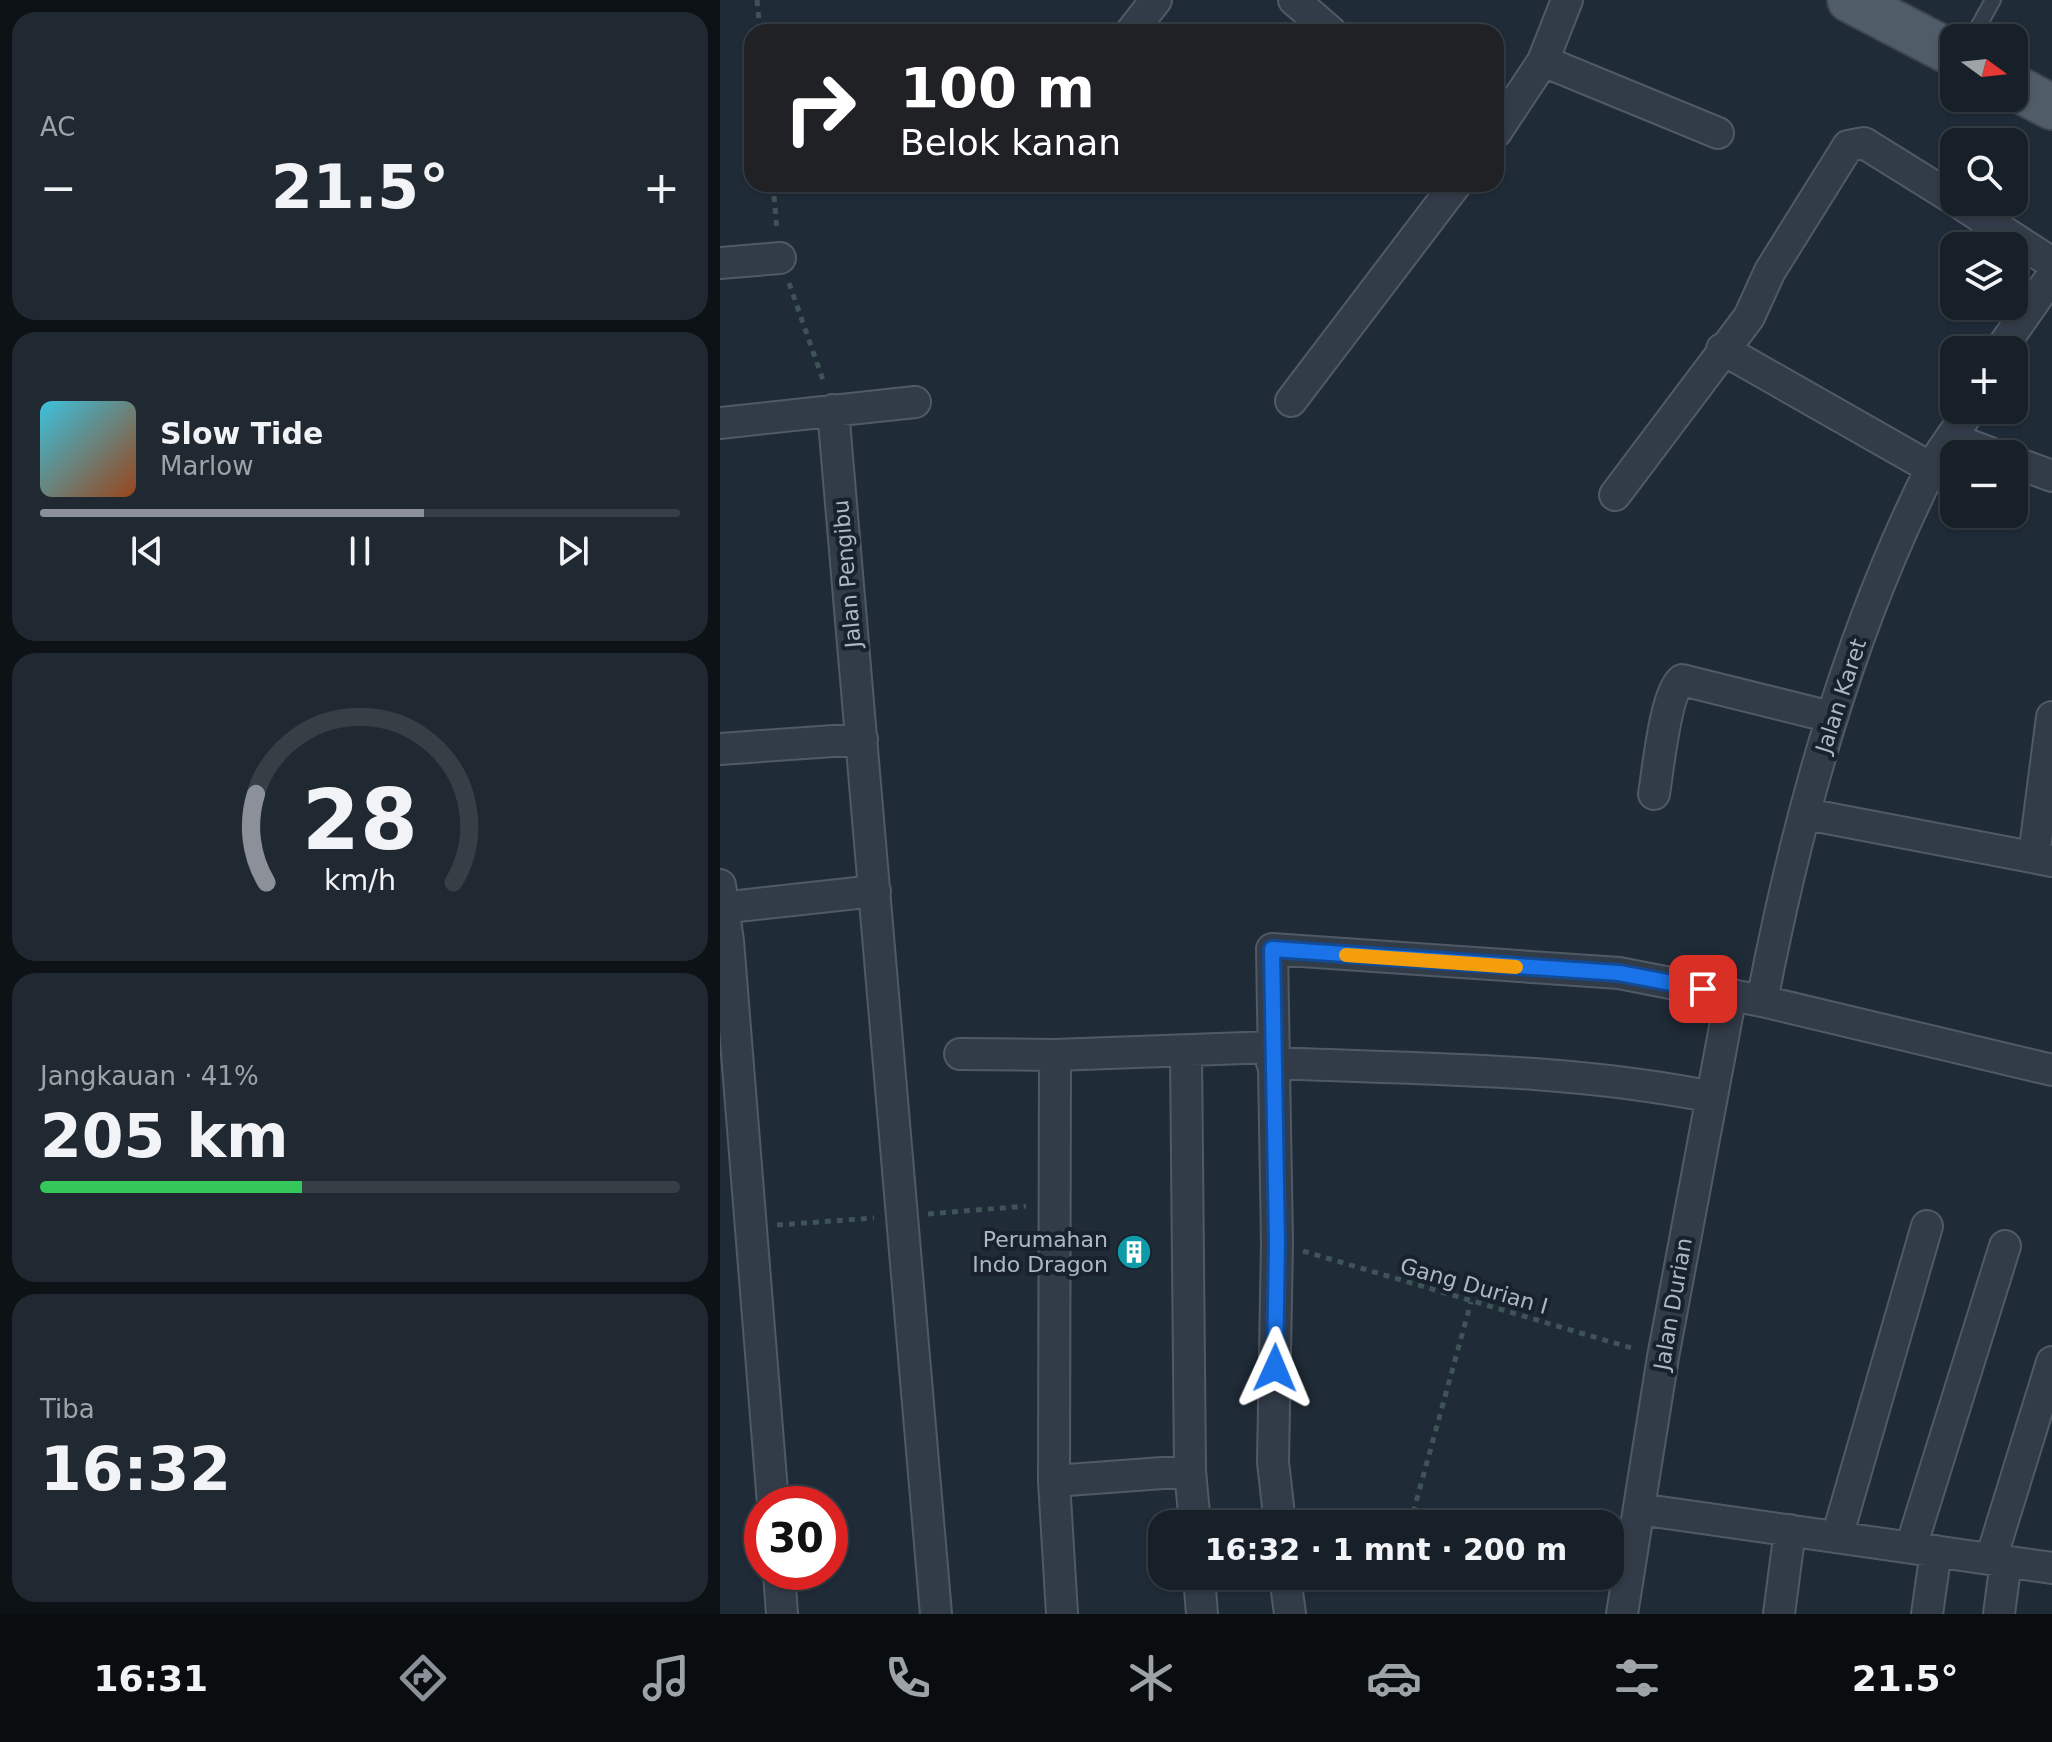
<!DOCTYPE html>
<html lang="id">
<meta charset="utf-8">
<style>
:root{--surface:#172029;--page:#202831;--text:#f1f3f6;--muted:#9ea3a8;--line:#363e46;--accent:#8c9099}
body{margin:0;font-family:"DejaVu Sans",sans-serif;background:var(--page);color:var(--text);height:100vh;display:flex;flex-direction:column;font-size:30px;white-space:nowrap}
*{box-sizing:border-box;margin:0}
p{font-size:26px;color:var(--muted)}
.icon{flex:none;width:44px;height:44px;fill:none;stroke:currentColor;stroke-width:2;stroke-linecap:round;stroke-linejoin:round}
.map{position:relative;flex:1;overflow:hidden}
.sheet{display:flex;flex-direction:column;gap:12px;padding:12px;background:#0d1217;width:720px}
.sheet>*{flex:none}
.hud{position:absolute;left:24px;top:24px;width:760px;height:168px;border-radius:24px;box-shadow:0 2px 6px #0004,0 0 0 2px var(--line);background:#202124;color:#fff;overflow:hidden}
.needle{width:52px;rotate:105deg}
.controls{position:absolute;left:1220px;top:24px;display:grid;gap:16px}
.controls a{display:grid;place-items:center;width:88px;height:88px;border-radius:16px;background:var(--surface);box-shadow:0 2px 6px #0004,0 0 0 2px var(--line);font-size:40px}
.speed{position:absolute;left:24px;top:1486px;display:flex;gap:16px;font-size:40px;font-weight:700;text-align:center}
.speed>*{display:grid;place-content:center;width:104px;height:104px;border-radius:50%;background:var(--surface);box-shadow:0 2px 6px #0004,0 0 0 2px var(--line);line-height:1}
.speed .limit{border:12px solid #d22;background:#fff;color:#111}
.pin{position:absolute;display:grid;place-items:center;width:68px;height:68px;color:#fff;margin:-34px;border-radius:16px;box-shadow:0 4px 12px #0006}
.me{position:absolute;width:88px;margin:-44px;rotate:1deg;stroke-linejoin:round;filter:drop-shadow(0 0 6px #0008)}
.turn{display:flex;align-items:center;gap:28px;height:168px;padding:0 24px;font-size:36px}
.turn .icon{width:104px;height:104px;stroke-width:2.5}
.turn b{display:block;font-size:56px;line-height:68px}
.big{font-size:60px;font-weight:600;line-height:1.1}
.sheet .widget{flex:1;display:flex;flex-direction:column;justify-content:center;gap:12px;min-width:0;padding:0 28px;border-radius:24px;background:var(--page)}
.sheet .dial{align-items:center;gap:0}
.dial svg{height:208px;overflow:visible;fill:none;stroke:var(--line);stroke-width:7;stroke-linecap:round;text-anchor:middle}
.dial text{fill:var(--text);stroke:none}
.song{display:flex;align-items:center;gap:24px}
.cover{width:96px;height:96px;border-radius:12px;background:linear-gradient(135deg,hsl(190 70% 55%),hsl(20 70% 35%))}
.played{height:8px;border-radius:4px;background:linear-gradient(90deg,var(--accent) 60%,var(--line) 60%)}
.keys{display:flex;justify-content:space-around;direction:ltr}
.heat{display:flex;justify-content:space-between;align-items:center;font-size:44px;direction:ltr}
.charge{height:12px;border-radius:6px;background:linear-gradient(90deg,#34c759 41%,var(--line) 0)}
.trip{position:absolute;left:428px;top:1510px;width:476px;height:80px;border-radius:24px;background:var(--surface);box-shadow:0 2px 6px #0004,0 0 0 2px var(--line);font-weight:600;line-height:80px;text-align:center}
.dock{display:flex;height:128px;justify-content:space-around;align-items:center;background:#090d10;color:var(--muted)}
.dock .icon{width:56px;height:56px}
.dock .active{color:var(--accent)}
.dock b{font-size:36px;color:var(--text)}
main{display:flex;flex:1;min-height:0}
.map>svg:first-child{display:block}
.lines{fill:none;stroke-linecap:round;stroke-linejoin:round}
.lane-casing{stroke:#505a66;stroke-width:18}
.street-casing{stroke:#505a66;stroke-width:34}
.primary-casing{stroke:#3c4551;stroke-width:48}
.path{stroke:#3e5456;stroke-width:5;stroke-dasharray:6 6;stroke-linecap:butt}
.lane{stroke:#323c48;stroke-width:14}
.street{stroke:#323c48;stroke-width:30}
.primary{stroke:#505c68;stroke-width:44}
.route-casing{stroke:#114b97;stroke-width:20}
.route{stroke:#1a73e8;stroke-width:14}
.slow{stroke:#f59e0b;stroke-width:14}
.labels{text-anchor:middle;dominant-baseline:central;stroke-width:8;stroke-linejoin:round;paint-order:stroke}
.street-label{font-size:22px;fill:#acb7c5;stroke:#18212c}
.poi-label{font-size:22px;fill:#acb7c5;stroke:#18212c;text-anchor:end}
</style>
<main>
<section class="sheet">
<div class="widget"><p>AC</p>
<div class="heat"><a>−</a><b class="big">21.5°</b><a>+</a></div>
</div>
<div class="widget">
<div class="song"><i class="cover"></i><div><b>Slow Tide</b><p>Marlow</p></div></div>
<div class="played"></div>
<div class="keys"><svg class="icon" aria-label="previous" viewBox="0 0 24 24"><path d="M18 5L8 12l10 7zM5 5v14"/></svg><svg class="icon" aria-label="pause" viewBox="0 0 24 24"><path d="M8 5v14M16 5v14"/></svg><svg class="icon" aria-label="next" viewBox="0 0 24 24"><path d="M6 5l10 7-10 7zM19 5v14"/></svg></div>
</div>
<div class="widget dial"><svg viewBox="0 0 100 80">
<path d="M14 69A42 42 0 1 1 86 69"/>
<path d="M14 69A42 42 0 0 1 10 35" stroke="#8c9099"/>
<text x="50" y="56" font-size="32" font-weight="700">28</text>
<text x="50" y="72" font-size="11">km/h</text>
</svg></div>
<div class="widget"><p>Jangkauan · 41%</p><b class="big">205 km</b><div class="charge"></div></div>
<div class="widget"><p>Tiba</p><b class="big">16:32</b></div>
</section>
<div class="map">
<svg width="1332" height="1614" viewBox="0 0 1332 1614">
<rect width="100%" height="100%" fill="#1f2b37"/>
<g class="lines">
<g class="lane-casing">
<path id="lane" d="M1252,38l21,-38"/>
</g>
<g class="street-casing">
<path id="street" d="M574,0l37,32
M411,32l25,-32
M823,61l175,72
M776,132l47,-71 24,-61
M1238,202l94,61
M0,263l60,-5
M1002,349l209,119
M1280,350l52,-74
M571,401l165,-217
M113,410l103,1204
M0,423l195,-21
M1233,439l40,15
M1294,462l38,14
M895,495l134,-178 21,-46 78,-125 16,-3 90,56
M0,749l142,-10
M934,794c4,-23 11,-101 28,-114l149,37
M1086,814l246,47
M1314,856l18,-139
M0,885l8,56 45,563
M0,908l155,-17
M1042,1001c35,-181 85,-364 168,-530 10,-21 27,-39 39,-61
M466,1052l4,419 5,53
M240,1054l95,1
M552,1063c147,6 295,5 440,34
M334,1481l136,-10
M919,1509l413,59
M560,1524l-7,-62 4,-219 -5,-294 347,24 143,28 290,69
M1117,1537l90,-311
M1191,1547l94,-301
M1271,1559l61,-197
M59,1572l3,42
M479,1576l3,38
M565,1576l5,38
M342,1614l-8,-133 1,-426 217,-8
M902,1614l41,-257 68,-362
M1059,1614l11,-84
M1207,1614l9,-63
M1279,1614l7,-53"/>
</g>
<g class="primary-casing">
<path id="primary" d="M1130,0l104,54
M1294,87l38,20"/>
</g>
<path class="path" d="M37,0l3,32
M53,184l4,47
M69,283l35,100
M208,1214l98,-8
M57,1225l97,-7
M583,1251l332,98
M690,1524l61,-222"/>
<use href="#lane" class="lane"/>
<use href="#street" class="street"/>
<use href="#primary" class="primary"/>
</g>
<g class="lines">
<g class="route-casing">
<path id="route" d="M555,1368l2,-125 -5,-294 347,24 84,16"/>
</g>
<use href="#route" class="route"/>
<path class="slow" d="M626,955l170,12"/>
</g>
<defs>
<g id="building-disc" transform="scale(1.8)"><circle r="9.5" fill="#0f9aa8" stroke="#18212c"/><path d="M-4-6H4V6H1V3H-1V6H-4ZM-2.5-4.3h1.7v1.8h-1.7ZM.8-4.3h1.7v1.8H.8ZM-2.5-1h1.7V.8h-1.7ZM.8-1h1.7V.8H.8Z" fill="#fff"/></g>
</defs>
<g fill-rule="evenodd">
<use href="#building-disc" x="414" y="1252"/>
</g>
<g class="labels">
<g class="street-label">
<text transform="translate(127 574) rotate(-95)">Jalan Pengibu</text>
<text transform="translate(1121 696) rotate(-72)">Jalan Karet</text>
<text transform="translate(754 1286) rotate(16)">Gang Durian I</text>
<text transform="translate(953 1304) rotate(-80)">Jalan Durian</text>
</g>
<g class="poi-label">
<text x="388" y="1239">Perumahan<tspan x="388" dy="25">Indo Dragon</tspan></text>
</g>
</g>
</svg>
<div class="controls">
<a><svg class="needle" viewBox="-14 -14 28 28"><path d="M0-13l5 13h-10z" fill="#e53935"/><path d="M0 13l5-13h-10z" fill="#9ea3a8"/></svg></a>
<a><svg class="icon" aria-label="search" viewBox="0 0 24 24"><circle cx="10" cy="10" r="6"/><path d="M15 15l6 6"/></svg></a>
<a><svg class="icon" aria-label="layers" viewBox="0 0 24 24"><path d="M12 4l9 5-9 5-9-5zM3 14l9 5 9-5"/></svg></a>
<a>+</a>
<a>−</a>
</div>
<div class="speed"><div class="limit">30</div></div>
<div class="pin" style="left:983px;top:989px;background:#d93025"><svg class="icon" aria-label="arrive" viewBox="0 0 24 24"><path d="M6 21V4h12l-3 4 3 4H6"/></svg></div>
<svg class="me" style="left:555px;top:1368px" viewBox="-20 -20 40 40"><path d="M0-17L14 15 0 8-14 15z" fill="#1a73e8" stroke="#fff" stroke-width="4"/></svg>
<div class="trip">16:32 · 1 mnt · 200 m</div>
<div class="hud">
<div class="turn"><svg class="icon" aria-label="right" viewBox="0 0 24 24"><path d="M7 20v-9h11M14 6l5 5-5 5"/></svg><div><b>100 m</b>Belok kanan</div></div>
</div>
</div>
</main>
<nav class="dock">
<b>16:31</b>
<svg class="icon active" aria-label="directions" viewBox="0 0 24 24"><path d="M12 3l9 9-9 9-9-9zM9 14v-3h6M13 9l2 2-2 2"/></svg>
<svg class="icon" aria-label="music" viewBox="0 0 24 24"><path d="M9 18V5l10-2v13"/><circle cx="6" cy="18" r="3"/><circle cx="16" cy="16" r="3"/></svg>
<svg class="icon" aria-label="phone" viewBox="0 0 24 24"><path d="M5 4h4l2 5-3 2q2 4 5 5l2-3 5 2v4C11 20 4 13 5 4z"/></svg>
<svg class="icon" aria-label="climate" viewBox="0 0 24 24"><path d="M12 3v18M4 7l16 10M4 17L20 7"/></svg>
<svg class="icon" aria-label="car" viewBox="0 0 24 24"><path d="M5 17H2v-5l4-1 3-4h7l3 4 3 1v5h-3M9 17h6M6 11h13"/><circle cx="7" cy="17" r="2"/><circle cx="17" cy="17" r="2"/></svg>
<svg class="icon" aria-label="filters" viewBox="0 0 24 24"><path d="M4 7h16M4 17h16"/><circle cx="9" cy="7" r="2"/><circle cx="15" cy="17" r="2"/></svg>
<b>21.5°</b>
</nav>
